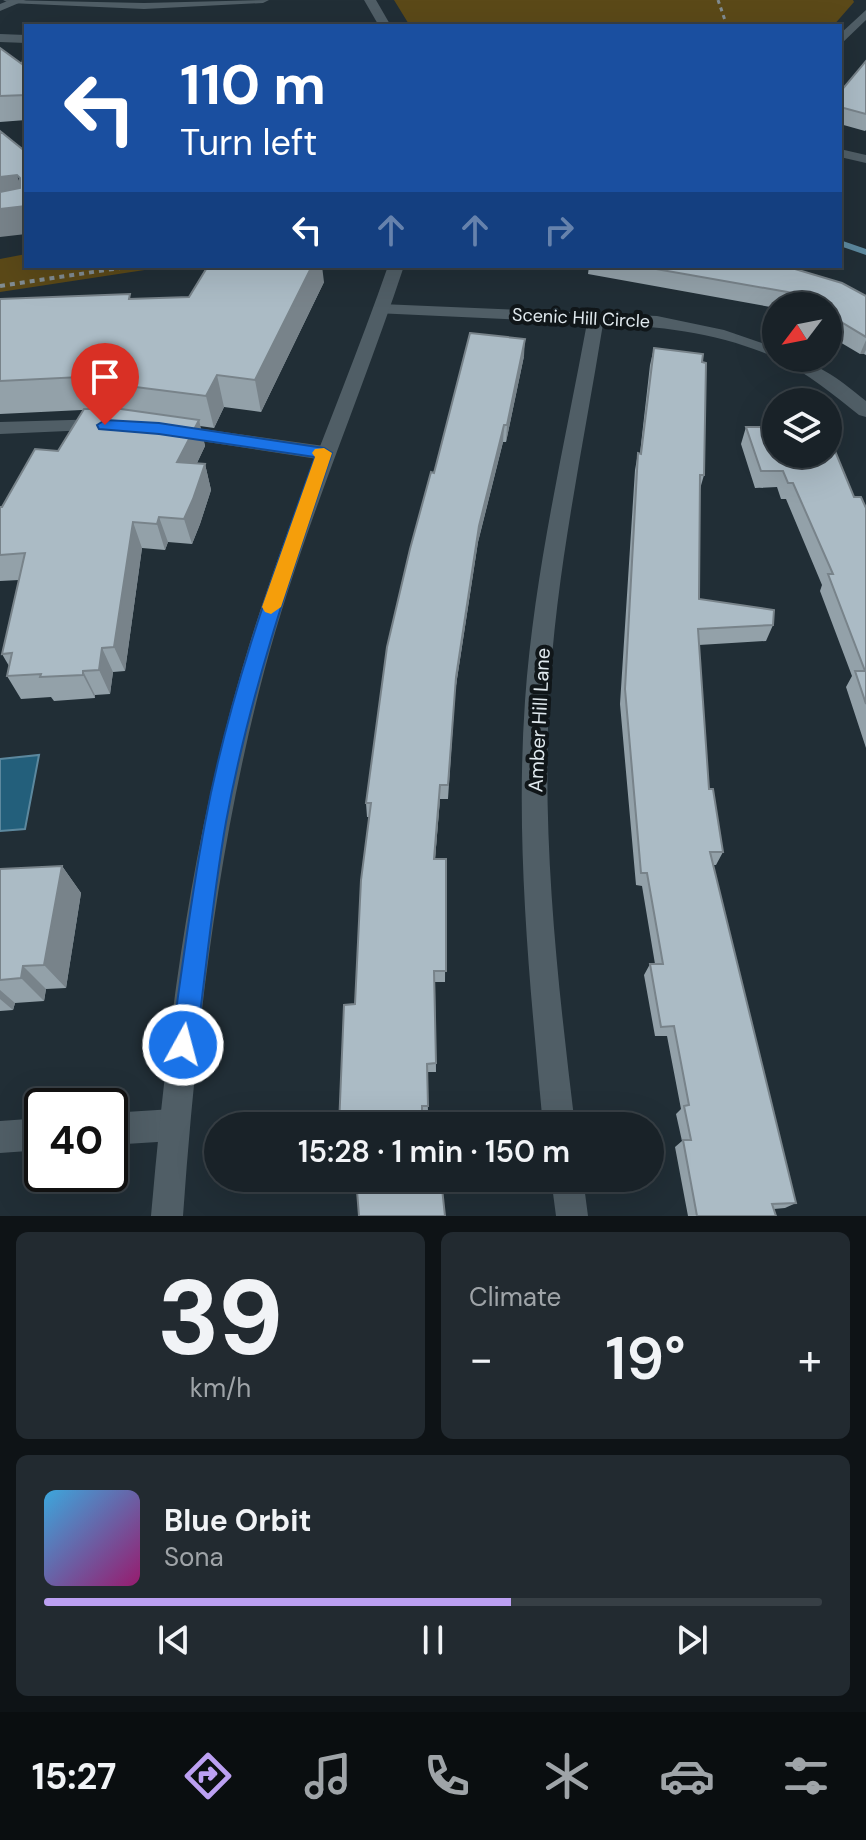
<!DOCTYPE html>
<meta charset="utf-8">
<style>
:root{--surface:#192228;--page:#222a30;--text:#f1f3f6;--muted:#9fa4a8;--line:#373f45;--accent:#bca0f2}
body{margin:0;font-family:"DM Sans",sans-serif;background:var(--page);color:var(--text);height:100vh;display:flex;flex-direction:column;font-size:30px;white-space:nowrap}
*{box-sizing:border-box;margin:0}
p{font-size:26px;color:var(--muted)}
.icon{flex:none;width:44px;height:44px;fill:none;stroke:currentColor;stroke-width:2;stroke-linecap:round;stroke-linejoin:round}
.map{position:relative;height:1216px;overflow:hidden}
.sheet{display:flex;flex-direction:column;gap:16px;padding:16px;background:#0e1316;flex:1}
.sheet>*{flex:none}
.guide{position:absolute;left:24px;top:24px;width:818px;height:244px;border-radius:0px;box-shadow:0 8px 32px #0002,0 0 0 2px var(--line);background:#1a4fa0;color:#fff;overflow:hidden}
.needle{width:52px;rotate:238deg}
.controls{position:absolute;left:762px;top:292px;display:grid;gap:16px}
.controls a{display:grid;place-items:center;width:80px;height:80px;border-radius:50%;background:var(--surface);box-shadow:0 8px 32px #0002,0 0 0 2px var(--line);font-size:40px}
.speed{position:absolute;left:24px;top:1088px;display:flex;gap:16px;font-size:40px;font-weight:700;text-align:center}
.speed>*{display:grid;place-content:center;width:104px;height:104px;border-radius:50%;background:var(--surface);box-shadow:0 8px 32px #0002,0 0 0 2px var(--line);line-height:1}
.speed .limit{border:4px solid #111;border-radius:12px;background:#fff;color:#111}
.pin{position:absolute;display:grid;place-items:center;width:68px;height:68px;color:#fff;margin:-82px -34px;border-radius:50% 50% 50% 0;rotate:-45deg;box-shadow:0 0 8px #0007}
.pin .icon{rotate:45deg}
.me{position:absolute;width:88px;margin:-44px;rotate:7deg;stroke-linejoin:round;filter:drop-shadow(0 0 6px #0008)}
.turn{display:flex;align-items:center;gap:28px;height:168px;padding:0 24px;font-size:36px}
.turn .icon{width:104px;height:104px;stroke-width:2.5}
.turn b{display:block;font-size:56px;line-height:68px}
.lanes{display:flex;align-items:center;height:76px;padding:0 24px;background:#0003;justify-content:center;gap:40px;direction:ltr}
.lanes .off{opacity:.35}
.big{font-size:60px;font-weight:600;line-height:1.1}
.sheet .widget{flex:1;display:flex;flex-direction:column;justify-content:center;gap:12px;min-width:0;padding:0 28px;border-radius:12px;background:var(--page)}
.sheet .dial{align-items:center;gap:0}
.dial b{font-size:104px;line-height:1}
.song{display:flex;align-items:center;gap:24px}
.cover{width:96px;height:96px;border-radius:12px;background:linear-gradient(135deg,hsl(200 70% 55%),hsl(320 70% 35%))}
.played{height:8px;border-radius:4px;background:linear-gradient(90deg,var(--accent) 60%,var(--line) 60%)}
.keys{display:flex;justify-content:space-around;direction:ltr}
.heat{display:flex;justify-content:space-between;align-items:center;font-size:44px;direction:ltr}
.sheet .tiles{flex:1;display:grid;gap:16px;grid-template-columns:1fr 1fr}
.widget:last-child{grid-column:span 2}
.trip{position:absolute;left:204px;top:1112px;width:460px;height:80px;border-radius:40px;background:var(--surface);box-shadow:0 8px 32px #0002,0 0 0 2px var(--line);font-weight:600;line-height:80px;text-align:center}
.tab-bar{display:flex;height:128px;justify-content:space-around;align-items:center;background:#0a0e10;color:var(--muted)}
.tab-bar .icon{width:56px;height:56px}
.tab-bar .current{color:var(--accent)}
.tab-bar b{font-size:36px;color:var(--text)}
.map>svg:first-child{display:block}
.green{fill:#5b4918}
.water{fill:#235f7b;stroke:#5c889e;stroke-width:2}
.lines{fill:none;stroke-linecap:round;stroke-linejoin:round}
.stream{fill:#5c889e;fill-rule:evenodd}
.path-far1{stroke:#818c92;stroke-width:3;stroke-dasharray:4 4;stroke-linecap:butt}
.path{stroke:#818c92;stroke-width:4;stroke-dasharray:5 5;stroke-linecap:butt}
.service{fill:#505e66;fill-rule:evenodd}
.minor{fill:#505e66;fill-rule:evenodd}
.tertiary{fill:#505e66;fill-rule:evenodd}
.wall{fill:#93a1a9}
.shaded-wall{fill:#78838a}
.building{fill:#abbbc5;stroke:#78838a;stroke-width:2}
.route{fill:#1a73e8;stroke:#114b97;stroke-width:2}
.slow{fill:#f59e0b}
.labels{text-anchor:middle;dominant-baseline:central;stroke-width:8;stroke-linejoin:round;paint-order:stroke}
.far-street-label{font-size:18px;fill:#e0e9ee;stroke:#101619}
.street-label{font-size:20px;fill:#e0e9ee;stroke:#101619}
</style>
<div class="map">
<svg width="866" height="1216" viewBox="0 0 866 1216">
<rect width="100%" height="100%" fill="#212e36"/>
<path class="green" d="M394,0h459l1,2 -21,24h-423z
M26,254v12h145l-171,26v-33z"/>
<path class="water" d="M39,755l-14,74 -25,2v-72z"/>
<g class="lines">
<path class="stream" d="M840,240l26,9v6l-26,-9z"/>
<path class="path-far1" d="M718,0l9,26"/>
<path class="path" d="M0,286l133,-20"/>
<path class="service" d="M10,0h16l-26,11v-7z
M0,34l26,1v8l-26,-1z
M105,419l9,6 -2,4 -112,5v-12z
M175,425l149,21 10,7 -10,7 -156,-24 -2,-5z
M173,1109l11,5 5,11 -5,11 -11,5 -63,4v-32z
M42,1118v32l-42,3v-32z"/>
<path class="minor" d="M866,10v10l-26,25v-11z
M840,149l26,6v8l-26,-6z
M381,304l276,12 67,14 52,18v10c39,0 61,20 90,43v16l-7,-2c-25,-20 -52,-42 -81,-56 -53,-25 -116,-33 -175,-35 -20,125 -48,251 -54,378 -7,142 9,283 26,424h-32c-13,-141 -28,-283 -18,-425 9,-127 39,-253 62,-378l-212,-10 -2,-4 2,-4z
M551,1178h32l5,38h-32z"/>
<path class="tertiary" d="M3,0l141,3 125,-3 -6,3 -119,6 -135,-6z
M364,0h12l15,26h-12z
M388,266h16c-45,136 -103,267 -140,406 -47,178 -68,361 -81,544h-32c16,-184 39,-369 91,-547 40,-138 99,-268 146,-403z"/>
</g>
<path class="wall" d="M26,47v73l-26,2v-74l22,16z
M866,61v69l-1,1 -25,-7v-32z
M589,266h196l81,30v59l-2,-1h-4l-32,-19v-29h-52v2l-188,-34z
M324,282l-63,130 -37,-5 -10,21 -14,-2 5,20 -8,17 8,1 6,26 -11,34 -8,20 -24,-2 -3,8 -23,-2 -17,123 -12,1 -3,22 -15,1v3l-41,3 -3,-4 -30,2 -14,-23 2,-10 -7,-12 17,-74 -19,1v-74h2l56,-56 44,-42 -102,5v-115h131l58,-2z
M654,348l50,127 -4,14 -1,110 74,26 -7,16 -67,4 10,144 14,63 -7,13h-3l83,338 -11,5 -11,1 2,7h-88l-13,-69 7,-6 -6,-27 5,-5 -14,-73h-12l-11,-61 6,-11h5l-13,-78 -6,-1 -16,-181 15,-234 3,-17h2l10,-88z
M524,356l-18,86h-3l-25,100 -23,150 -7,107h-8l-5,60h11l-1,123h-10l1,90h-9l1,41h-6l-52,-296h-3l-1,-14 68,-330z
M746,427l108,70 12,11v240l-20,-61 6,-11 -32,-85 2,-6 -36,-86h-5l-4,-12 -22,1 -14,-44z
M62,866l19,27 -15,95 -20,1 -2,12 -29,2 -2,7 -13,1v-142z"/>
<path class="shaded-wall" d="M17,175l9,26 -26,4v-28z
M26,206v28l-26,3v-28z
M312,266h10l2,16 -63,130 -6,-32z
M525,339l-1,17 -18,86 1,-17z
M866,340v10l-2,4h-4z
M217,375l7,32 -10,21 -8,-32z
M199,420l6,26 -20,42 -8,-26z
M504,425l-1,17 -25,100 -23,150 -7,107 8,-122 23,-151z
M205,464l6,26 -11,34 -8,20 -8,-25z
M159,517l9,25 -3,8 -8,-26z
M133,522l9,26 -17,123 -11,-24z
M102,648l11,24 -3,22 -11,-24z
M83,671l12,24v3l-12,-23z
M440,785v14l-6,73v-13z
M62,866l19,27 -15,95 -22,-23z
M23,966l23,23 -2,12 -23,-23z
M0,990l15,13 -2,7 -13,-11z"/>
<path class="building" d="M26,47v48l-26,1v-48l22,16z
M866,61v53l-26,-7v-15z
M0,131l26,21v54l-26,3v-17l20,-4v-10l-3,-3 -17,2z
M208,266h104l-57,114 -38,-5 -11,21 -86,-11h-26l6,-9 -100,5v-82l130,-5 -1,5 60,-2z
M639,266h146l57,17 24,13v41l-38,-23v-8h-13l-22,-13z
M470,333l55,6 -18,86h-3l-25,101 -23,151 -8,108h-8l-6,74h12v112h-12l2,92 -9,1 1,42h-6v20h-83l5,-121 11,-1 6,-124 10,-77h-5l21,-156 23,-98 21,-77 3,1z
M654,348l49,6 -1,8 4,1 -2,112h-4l-1,124 75,11 -1,15 -75,4 11,160h4l10,63h-13l86,351 -24,1 4,12h-79l-14,-76h8l-7,-34 5,-1 -15,-79 -13,1 -11,-63h13l-16,-91h-6l-16,-184 13,-236 3,1z
M84,409h37l78,11 -22,42 28,2 -12,35 -9,20 -25,-2 -2,7 -24,-2 -19,125 -12,1 -3,22 -16,1v4l-43,2 1,-3 -34,2 5,-23 -10,1 23,-101 -25,2v-48h2l33,-58 23,2z
M746,427h30v27h52v-20l26,63h7l5,11v196l-11,-33h10l-37,-97h5l-40,-91h-5l-5,-12h-22z
M62,866l-18,99 -21,1 -2,12 -21,2v-111z
M356,1178h66v4l19,-3 4,37h-86z"/>
<path class="route" d="M105,420l54,3 165,25 8,5c-41,121 -83,243 -106,369 -13,73 -20,149 -30,223l-4,9 -9,3 -8,-3 -4,-9c11,-74 20,-149 34,-222 23,-125 67,-246 110,-366l-156,-23 -60,-5 -2,-4z"/>
<path class="slow" d="M324,448l8,5 -51,154 -10,7 -6,-2 -3,-5 53,-150 -3,-4 3,-4z"/>
<g class="labels">
<g class="far-street-label">
<text transform="translate(581 318) rotate(3)">Scenic Hill Circle</text>
</g>
<g class="street-label">
<text transform="translate(539 720) rotate(-87)">Amber Hill Lane</text>
</g>
</g>
</svg>
<div class="controls">
<a><svg class="needle" viewBox="-14 -14 28 28"><path d="M0-13l5 13h-10z" fill="#e53935"/><path d="M0 13l5-13h-10z" fill="#9fa4a8"/></svg></a>
<a><svg class="icon" aria-label="layers" viewBox="0 0 24 24"><path d="M12 4l9 5-9 5-9-5zM3 14l9 5 9-5"/></svg></a>
</div>
<div class="speed"><div class="limit">40</div></div>
<div class="pin" style="left:105px;top:425px;background:#d93025"><svg class="icon" aria-label="arrive" viewBox="0 0 24 24"><path d="M6 21V4h12l-3 4 3 4H6"/></svg></div>
<svg class="me" style="left:183px;top:1045px" viewBox="-20 -20 40 40"><circle r="17" fill="#1a73e8" stroke="#fff" stroke-width="3"/><path d="M0-11L8 9 0 5-8 9z" fill="#fff"/></svg>
<div class="trip">15:28 · 1 min · 150 m</div>
<div class="guide">
<div class="turn"><svg class="icon" aria-label="left" viewBox="0 0 24 24"><path d="M17 20v-9H6M10 6l-5 5 5 5"/></svg><div><b>110 m</b>Turn left</div></div>
<div class="lanes"><svg class="icon" aria-label="left" viewBox="0 0 24 24"><path d="M17 20v-9H6M10 6l-5 5 5 5"/></svg><svg class="icon off" aria-label="ahead" viewBox="0 0 24 24"><path d="M12 20V5M6 11l6-6 6 6"/></svg><svg class="icon off" aria-label="ahead" viewBox="0 0 24 24"><path d="M12 20V5M6 11l6-6 6 6"/></svg><svg class="icon off" aria-label="right" viewBox="0 0 24 24"><path d="M7 20v-9h11M14 6l5 5-5 5"/></svg></div>
</div>
</div>
<section class="sheet">
<div class="tiles">
<div class="widget dial"><b>39</b><p>km/h</p></div>
<div class="widget"><p>Climate</p>
<div class="heat"><a>−</a><b class="big">19°</b><a>+</a></div>
</div>
<div class="widget">
<div class="song"><i class="cover"></i><div><b>Blue Orbit</b><p>Sona</p></div></div>
<div class="played"></div>
<div class="keys"><svg class="icon" aria-label="previous" viewBox="0 0 24 24"><path d="M18 5L8 12l10 7zM5 5v14"/></svg><svg class="icon" aria-label="pause" viewBox="0 0 24 24"><path d="M8 5v14M16 5v14"/></svg><svg class="icon" aria-label="next" viewBox="0 0 24 24"><path d="M6 5l10 7-10 7zM19 5v14"/></svg></div>
</div>
</div>
</section>
<nav class="tab-bar">
<b>15:27</b>
<svg class="icon current" aria-label="directions" viewBox="0 0 24 24"><path d="M12 3l9 9-9 9-9-9zM9 14v-3h6M13 9l2 2-2 2"/></svg>
<svg class="icon" aria-label="music" viewBox="0 0 24 24"><path d="M9 18V5l10-2v13"/><circle cx="6" cy="18" r="3"/><circle cx="16" cy="16" r="3"/></svg>
<svg class="icon" aria-label="phone" viewBox="0 0 24 24"><path d="M5 4h4l2 5-3 2q2 4 5 5l2-3 5 2v4C11 20 4 13 5 4z"/></svg>
<svg class="icon" aria-label="climate" viewBox="0 0 24 24"><path d="M12 3v18M4 7l16 10M4 17L20 7"/></svg>
<svg class="icon" aria-label="car" viewBox="0 0 24 24"><path d="M5 17H2v-5l4-1 3-4h7l3 4 3 1v5h-3M9 17h6M6 11h13"/><circle cx="7" cy="17" r="2"/><circle cx="17" cy="17" r="2"/></svg>
<svg class="icon" aria-label="filters" viewBox="0 0 24 24"><path d="M4 7h16M4 17h16"/><circle cx="9" cy="7" r="2"/><circle cx="15" cy="17" r="2"/></svg>
</nav>
